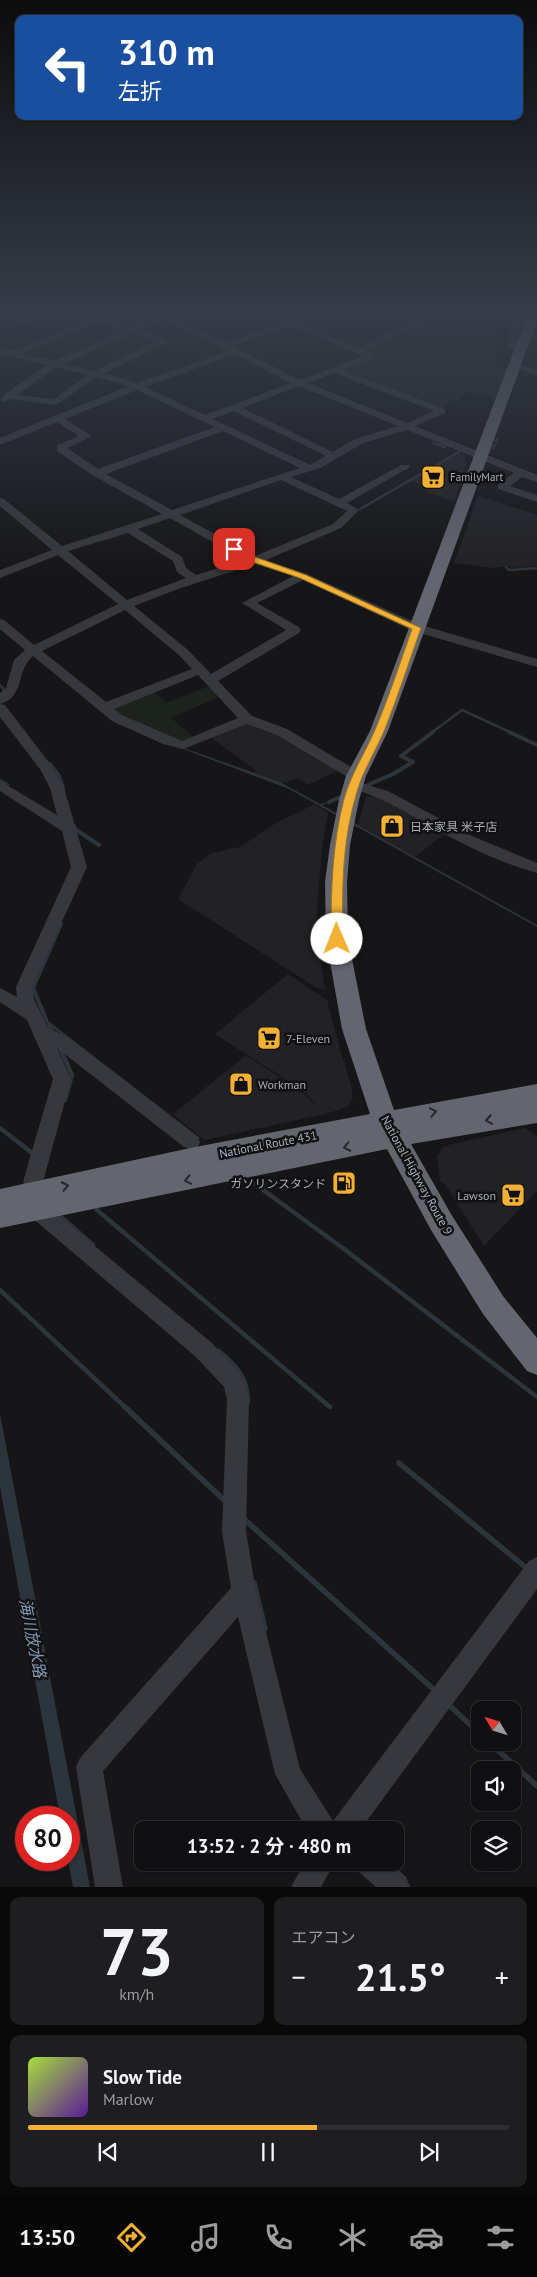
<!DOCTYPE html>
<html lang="ja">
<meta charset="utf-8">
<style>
:root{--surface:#101012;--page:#1e1e20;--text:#f1f3f6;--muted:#9c9d9f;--line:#303032;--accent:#f2b134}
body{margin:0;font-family:"PT Sans","Noto Sans JP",sans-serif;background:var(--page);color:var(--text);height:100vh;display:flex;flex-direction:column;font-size:19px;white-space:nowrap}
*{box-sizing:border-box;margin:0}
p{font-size:16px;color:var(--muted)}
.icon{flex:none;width:28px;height:28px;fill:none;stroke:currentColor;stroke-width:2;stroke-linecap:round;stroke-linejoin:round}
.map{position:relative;height:1887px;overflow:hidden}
.side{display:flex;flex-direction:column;gap:10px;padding:10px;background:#09090a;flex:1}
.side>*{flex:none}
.top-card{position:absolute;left:15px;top:15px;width:508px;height:105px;border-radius:10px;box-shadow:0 1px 4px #0004,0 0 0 1px var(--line);background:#1a4fa0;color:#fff;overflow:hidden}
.needle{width:32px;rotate:308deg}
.fabs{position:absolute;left:471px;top:1701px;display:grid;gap:10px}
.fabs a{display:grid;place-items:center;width:50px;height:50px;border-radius:10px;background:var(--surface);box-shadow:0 1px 4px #0004,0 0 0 1px var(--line);font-size:25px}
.speed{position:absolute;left:15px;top:1806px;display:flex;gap:10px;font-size:25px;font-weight:700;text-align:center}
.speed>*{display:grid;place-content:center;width:65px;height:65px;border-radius:50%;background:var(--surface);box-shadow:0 1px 4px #0004,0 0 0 1px var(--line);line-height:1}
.speed .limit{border:8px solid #d22;background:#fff;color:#111}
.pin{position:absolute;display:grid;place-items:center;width:42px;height:42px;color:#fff;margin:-21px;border-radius:10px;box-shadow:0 2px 8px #0006}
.me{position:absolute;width:55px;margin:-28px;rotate:359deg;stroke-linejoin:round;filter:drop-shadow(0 0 4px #0008)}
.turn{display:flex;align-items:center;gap:18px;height:105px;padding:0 20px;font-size:22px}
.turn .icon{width:65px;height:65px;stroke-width:2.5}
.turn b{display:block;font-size:35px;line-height:42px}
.big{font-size:38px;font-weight:700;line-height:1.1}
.side .card{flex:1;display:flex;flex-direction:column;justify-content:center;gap:8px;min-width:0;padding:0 18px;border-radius:10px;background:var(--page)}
.side .dial{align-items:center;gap:0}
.dial b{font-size:65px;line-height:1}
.song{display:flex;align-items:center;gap:15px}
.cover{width:60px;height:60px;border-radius:8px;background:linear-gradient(135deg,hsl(80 70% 55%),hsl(270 70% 35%))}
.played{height:5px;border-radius:2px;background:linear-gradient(90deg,var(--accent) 60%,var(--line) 60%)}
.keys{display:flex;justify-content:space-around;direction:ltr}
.heat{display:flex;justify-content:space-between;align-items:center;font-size:28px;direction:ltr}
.side .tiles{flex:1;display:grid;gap:10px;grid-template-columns:1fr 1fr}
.card:last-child{grid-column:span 2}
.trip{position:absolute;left:134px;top:1821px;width:270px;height:50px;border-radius:10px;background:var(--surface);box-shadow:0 1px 4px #0004,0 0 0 1px var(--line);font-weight:700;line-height:50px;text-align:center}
.menu{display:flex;height:80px;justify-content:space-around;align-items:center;background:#060607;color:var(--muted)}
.menu .icon{width:35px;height:35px}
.menu .on{color:var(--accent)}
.menu b{font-size:22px;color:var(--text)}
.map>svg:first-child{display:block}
.built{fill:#222225}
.green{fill:#1c231d}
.water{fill:#2c353c}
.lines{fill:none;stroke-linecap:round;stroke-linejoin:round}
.stream-far3{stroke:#2c353c;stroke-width:2.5}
.stream-far2{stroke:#2c353c;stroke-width:4}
.stream-far1{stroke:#2c353c;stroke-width:4.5}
.stream{stroke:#2c353c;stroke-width:5.5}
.minor{fill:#37383d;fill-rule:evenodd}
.highway{fill:#63666e;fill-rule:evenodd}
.oneway{stroke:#26262a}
.route{fill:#f2b134;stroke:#9d7322}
.labels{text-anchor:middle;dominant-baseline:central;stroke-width:5;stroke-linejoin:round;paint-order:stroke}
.far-poi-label{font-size:11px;fill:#a8adb8;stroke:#111113;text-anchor:start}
.poi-label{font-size:12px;fill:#a8adb8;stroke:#111113;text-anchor:start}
.street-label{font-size:12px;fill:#a8adb8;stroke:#111113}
.near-water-label{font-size:16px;font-style:italic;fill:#7f9bb3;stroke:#111113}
</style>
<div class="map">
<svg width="537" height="1887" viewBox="0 0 537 1887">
<rect width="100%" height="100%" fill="#161618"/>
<path class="built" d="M444,313h60l-7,33 -1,15 11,10 -12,27 -23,-4 -4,-2 -10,8 -17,8 -102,-38 36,-14 -13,-5 65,-32 5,1z
M459,453l5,2 3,8 -13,38 -29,-9 3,-5 -19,-6z
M478,496l59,19v51l-26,2 -3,-2 -14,2 -40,-5z
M245,724h7l26,10 61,36 -31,15 -10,-7 -15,5 -29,-10 2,-3 -45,-32z
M366,796l12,1 69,35 -32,25 -57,-32z
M315,804l13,9 -6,34 -5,63 2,39 6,40 -8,-1 -139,-89 19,-35 14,-11 29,-6 36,-24z
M288,974l39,26 14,53 10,31 2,14 -6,9 -21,7 -28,-27 -83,-53z
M246,1055l53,35 27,24 -122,26 -31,-26z
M525,1128l12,8v55l-53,55 -38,-60 -6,-5 -3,-25 7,-10z"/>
<path class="green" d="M209,686l10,11 -48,21 24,20c-25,10 -60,-16 -82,-28l1,-3 39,-16 13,12z"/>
<path class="water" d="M0,625l144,109 136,48 40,22 13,-3 -11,4 215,120v2l-248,-138 -169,-64 -120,-96z
M47,1020l153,118 -2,1 -153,-117z
M0,1414l90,473h-17l-5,-27 1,-42 -9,-1 -60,-330z"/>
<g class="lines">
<path class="stream-far3" d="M403,313l9,3
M396,329l16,-8
M496,441l1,-2
M433,443l12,4
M493,448l2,-3
M360,509l99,-57
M506,567l3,3 28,-2
M0,685l6,7
M431,733l31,-23 50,23"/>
<path class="stream-far2" d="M509,732l28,13
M50,764l9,12 4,12
M0,781l7,4
M363,787l30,-13 20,-12 -12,-6 32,-24
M329,802l14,-6
M74,826l1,3 24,16
M46,1019l-13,-31 28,-64
M49,1025l3,6"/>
<path class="stream-far1" d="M51,1029l2,4
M60,1048l12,27 -7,25
M0,1128l32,25
M251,1181l93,68 193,148
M97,1210l233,197
M61,1217l32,28
M0,1290l126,118
M219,1351c18,15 29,27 29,51"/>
<path class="stream" d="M125,1407l99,93
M399,1463l125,103
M244,1519l187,168
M254,1583l11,46
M449,1705l31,29
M489,1742l48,44"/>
<path class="minor" d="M82,313h12l37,14 27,-12 -2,-2h18l-3,2 55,28 56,-20 -21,-10h12l17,7 19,-7h13l-24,10 61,25 59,-30 -14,-5h41l-79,38 8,3v4l-32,12 103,39v4l-30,13 122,49v7l-15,-5 -12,9 27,9v7l-39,-13v-4l16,-12 -107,-43 -44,13 -43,25 -29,9 48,22 62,-34h8l1,2 -63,36 12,7 -18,18 -75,32 41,14 114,51 116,34v8l-124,-36 -110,-51 -46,23 42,24 2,3 -2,3 -81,48 34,35 35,13 74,44 2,3 -2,3h-10l-74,-44 -30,-11 -64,25 -20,-5 -51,-23 -79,-65c-17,13 -8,42 -33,48v-11l6,-5 8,-28 11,-10 -25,-21v-10l4,1 30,25 84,-41 -60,-49 -58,23v-8l52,-20 -52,-44v-8l4,1 58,47 100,-32 -73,-41 -32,-22v-6l22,-9 -22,-14 -57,23v-7l129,-52 -32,-9 -41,28 -46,-6 -6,3 -4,-2 5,-6 42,-29 -47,-11v-6l13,3 78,-33zM164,319l64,32 -91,32 -33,-10 62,-29v-4l-27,-10zM99,321l25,9 -70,31 -32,-7zM290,326l73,30 -63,24 -67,-34zM132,333l23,9 -61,29 -30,-7zM235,354l56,29 -86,32 -60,-28zM56,367l32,8 -34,24 -37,-4zM334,373l100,38 -27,12 -99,-40zM299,386l99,40 -43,13 -22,13 -91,-44zM137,390l78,37 -117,42 -31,-21 25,-12 -27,-17zM234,411l92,45 -16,9 -97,-46zM223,431l77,37 -128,42 -66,-36zM281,480l66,31 -14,13 -78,32 -75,-41zM170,518l74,42 -48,15 -10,-7 -4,-11 -44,-28zM128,533l45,28 4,11 9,6 -59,22 -59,-49zM255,564l38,12 -51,27 44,27 -75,44 -23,-24 -54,-44 44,-17zM125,610l55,46 12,13 -86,33 -64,-51zM198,675l40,43 -56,23 -60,-26 -8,-6z
M515,313h8l-7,32 9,2v4h-6l-12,-5z
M9,314h6l32,13 -4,3 -34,-12z
M516,363l21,6v6l-24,-7v-4z
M0,704l5,1 46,60 13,23 23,79 -55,120 2,12 14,29 19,9 131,100 2,5 -2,5 -7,2 -7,-2 -127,-99 14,31 -27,99 -5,21 -7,2 -7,-2 -3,-6 2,-15 29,-99 -26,-59 -27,-18v-14l17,9 -1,-10 55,-120 -9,-36 -62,-40v-10l57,34 -7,-27 -10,-19 -40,-52z
M354,781l34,10 84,45 65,27v10c-36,-10 -69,-26 -102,-44 -28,-16 -54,-33 -86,-41l-2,-3 2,-3z
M37,1202l7,2 168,139 29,32 8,24 -3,132 10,61 44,177 33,52 196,-260 8,-4v32l-177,241h-53l-32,-56 -37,-157 -135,154 20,116h-28l-19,-120 4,-9 151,-170 -9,-57 5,-132 -3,-12 -28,-30 -166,-141 -3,-6 3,-6z
M305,1862h30l-14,25h-30z
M355,1862h35l16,15 4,10h-34l-17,-15z"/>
<path class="highway" d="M528,313h9v8l-149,410 -22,45 -7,24 -9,45 -3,37 1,57 18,90 28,81 143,-26v39l-126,21 40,70 52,82 34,42v37l-10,-4 -44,-57 -52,-84 -44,-81 -387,79v-39l195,-42 175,-33 -28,-85 -16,-90 -1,-57 5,-37 9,-45 7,-24 24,-45z"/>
</g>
<defs><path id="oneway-chevron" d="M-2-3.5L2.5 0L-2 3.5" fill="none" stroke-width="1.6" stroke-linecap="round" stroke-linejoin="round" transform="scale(1.25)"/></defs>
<g class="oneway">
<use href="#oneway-chevron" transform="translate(433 1112) rotate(-11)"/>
<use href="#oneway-chevron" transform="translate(489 1120) rotate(170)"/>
<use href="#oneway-chevron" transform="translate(347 1147) rotate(168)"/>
<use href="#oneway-chevron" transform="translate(188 1180) rotate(169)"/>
<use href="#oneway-chevron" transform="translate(65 1186) rotate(-12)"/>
</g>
<linearGradient id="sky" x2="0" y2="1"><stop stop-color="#0c0c0d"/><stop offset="0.54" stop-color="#363c48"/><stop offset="1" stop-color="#363c48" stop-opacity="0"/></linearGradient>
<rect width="537" height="577" fill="url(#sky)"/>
<path class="route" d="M231,548h6l15,8 54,19 115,53c-12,34 -23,68 -36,101 -10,24 -24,44 -30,70 -13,46 -13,92 -12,140l-6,4 -6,-4c0,-48 1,-94 13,-140 7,-25 21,-46 31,-69 14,-33 25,-67 37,-101l-112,-51 -53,-18 -16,-9z"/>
<defs>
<g id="supermarket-square" transform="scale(1.25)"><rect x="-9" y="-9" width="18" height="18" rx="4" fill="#f2b134" stroke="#111113"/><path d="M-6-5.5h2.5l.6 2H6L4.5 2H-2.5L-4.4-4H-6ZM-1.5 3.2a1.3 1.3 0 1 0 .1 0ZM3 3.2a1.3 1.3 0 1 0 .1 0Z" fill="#111"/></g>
<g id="shop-square" transform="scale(1.25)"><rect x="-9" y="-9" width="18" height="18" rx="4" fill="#f2b134" stroke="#111113"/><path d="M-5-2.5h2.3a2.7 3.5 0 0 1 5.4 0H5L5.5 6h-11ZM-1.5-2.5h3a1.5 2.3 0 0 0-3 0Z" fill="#111"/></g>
<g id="fuel-square" transform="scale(1.25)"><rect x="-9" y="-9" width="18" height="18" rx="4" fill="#f2b134" stroke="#111113"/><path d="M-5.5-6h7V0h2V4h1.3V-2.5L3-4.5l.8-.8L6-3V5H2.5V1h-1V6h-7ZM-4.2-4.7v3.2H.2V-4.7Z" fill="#111"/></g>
</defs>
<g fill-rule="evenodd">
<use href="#supermarket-square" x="433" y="477"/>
<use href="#shop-square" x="392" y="826"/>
<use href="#supermarket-square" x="269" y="1038"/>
<use href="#shop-square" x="241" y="1084"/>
<use href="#fuel-square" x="344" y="1183"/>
<use href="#supermarket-square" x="513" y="1195"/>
</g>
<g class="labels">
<g class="far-poi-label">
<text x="450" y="477">FamilyMart</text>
</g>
<g class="poi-label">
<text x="410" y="826">日本家具 米子店</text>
<text x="286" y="1038">7-Eleven</text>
<text x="258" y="1084">Workman</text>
<text x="326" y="1183" text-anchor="end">ガソリンスタンド</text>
<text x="496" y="1195" text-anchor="end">Lawson</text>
</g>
<g class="street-label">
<text transform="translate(268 1144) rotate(-11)">National Route 431</text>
<text transform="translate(417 1175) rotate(61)">National Highway Route 9</text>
</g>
<g class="near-water-label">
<text transform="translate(33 1638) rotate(79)">海川放水路</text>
</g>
</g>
</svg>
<div class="fabs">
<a><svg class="needle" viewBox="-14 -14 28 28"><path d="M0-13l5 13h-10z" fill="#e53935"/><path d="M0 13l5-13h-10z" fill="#9c9d9f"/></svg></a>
<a><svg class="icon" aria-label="sound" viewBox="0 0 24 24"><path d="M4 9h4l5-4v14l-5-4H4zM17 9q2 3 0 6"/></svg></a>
<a><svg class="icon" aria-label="layers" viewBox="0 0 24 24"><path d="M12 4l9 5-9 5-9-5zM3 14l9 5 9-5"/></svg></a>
</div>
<div class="speed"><div class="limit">80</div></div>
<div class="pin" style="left:234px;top:549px;background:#d93025"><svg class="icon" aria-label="arrive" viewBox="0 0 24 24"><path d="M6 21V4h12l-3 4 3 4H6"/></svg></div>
<svg class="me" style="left:337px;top:939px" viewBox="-20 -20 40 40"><circle r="19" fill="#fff"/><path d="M0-13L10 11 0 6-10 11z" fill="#f2b134"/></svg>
<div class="trip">13:52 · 2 分 · 480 m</div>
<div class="top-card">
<div class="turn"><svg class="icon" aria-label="left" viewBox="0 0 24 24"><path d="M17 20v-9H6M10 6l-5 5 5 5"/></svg><div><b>310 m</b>左折</div></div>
</div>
</div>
<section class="side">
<div class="tiles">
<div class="card dial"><b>73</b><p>km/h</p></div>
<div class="card"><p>エアコン</p>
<div class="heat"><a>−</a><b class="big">21.5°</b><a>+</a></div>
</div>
<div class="card">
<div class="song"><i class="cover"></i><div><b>Slow Tide</b><p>Marlow</p></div></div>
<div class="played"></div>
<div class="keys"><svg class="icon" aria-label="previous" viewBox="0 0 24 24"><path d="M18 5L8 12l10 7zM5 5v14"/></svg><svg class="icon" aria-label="pause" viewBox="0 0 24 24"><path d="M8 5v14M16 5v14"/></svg><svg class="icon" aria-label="next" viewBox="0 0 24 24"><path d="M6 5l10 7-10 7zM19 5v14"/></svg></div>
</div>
</div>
</section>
<nav class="menu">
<b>13:50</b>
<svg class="icon on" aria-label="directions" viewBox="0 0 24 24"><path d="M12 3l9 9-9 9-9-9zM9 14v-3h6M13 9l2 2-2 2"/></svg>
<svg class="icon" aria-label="music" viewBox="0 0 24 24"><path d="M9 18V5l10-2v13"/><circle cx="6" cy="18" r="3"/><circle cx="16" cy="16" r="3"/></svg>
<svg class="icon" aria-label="phone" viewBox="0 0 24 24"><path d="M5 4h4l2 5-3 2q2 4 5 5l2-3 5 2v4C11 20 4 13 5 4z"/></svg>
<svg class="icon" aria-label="climate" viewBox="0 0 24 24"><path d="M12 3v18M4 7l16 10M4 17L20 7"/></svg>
<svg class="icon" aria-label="car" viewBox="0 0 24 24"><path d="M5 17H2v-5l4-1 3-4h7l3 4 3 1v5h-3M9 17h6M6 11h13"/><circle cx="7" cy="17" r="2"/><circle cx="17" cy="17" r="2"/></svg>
<svg class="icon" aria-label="filters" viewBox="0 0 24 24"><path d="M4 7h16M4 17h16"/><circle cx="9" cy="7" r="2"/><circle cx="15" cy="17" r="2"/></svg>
</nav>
